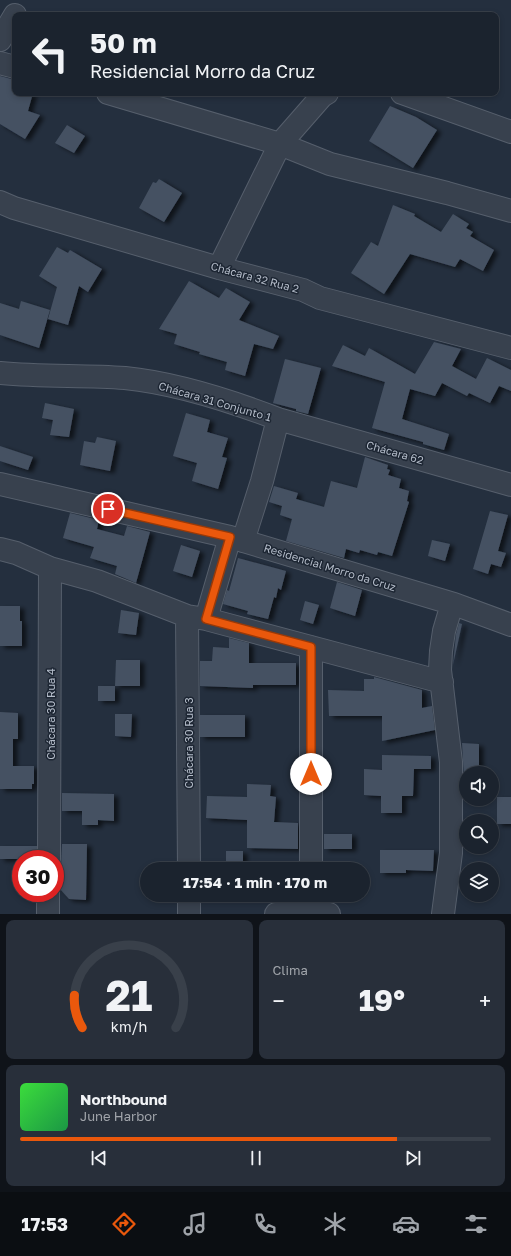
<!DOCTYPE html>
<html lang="pt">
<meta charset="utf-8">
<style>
:root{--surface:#1b232e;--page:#282f3a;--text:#f1f3f6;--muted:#a0a4aa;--line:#39404a;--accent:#ea580c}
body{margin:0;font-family:"Golos Text",sans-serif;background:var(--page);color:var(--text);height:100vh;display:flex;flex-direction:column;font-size:15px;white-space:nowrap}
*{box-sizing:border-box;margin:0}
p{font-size:13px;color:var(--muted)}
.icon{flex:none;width:22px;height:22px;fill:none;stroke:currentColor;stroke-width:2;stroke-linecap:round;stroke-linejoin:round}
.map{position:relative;height:914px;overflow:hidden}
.panel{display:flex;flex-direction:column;gap:6px;padding:6px;background:#0f1319;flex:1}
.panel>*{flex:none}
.top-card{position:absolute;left:12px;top:12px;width:487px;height:84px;border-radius:8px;box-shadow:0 2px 6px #0003,0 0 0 1px var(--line);background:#1b232e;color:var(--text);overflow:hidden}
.tools{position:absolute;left:459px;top:766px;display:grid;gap:8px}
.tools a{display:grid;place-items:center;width:40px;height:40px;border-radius:50%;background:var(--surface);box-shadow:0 2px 6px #0003,0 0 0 1px var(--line);font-size:20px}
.speed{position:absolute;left:12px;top:850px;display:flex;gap:8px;font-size:20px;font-weight:700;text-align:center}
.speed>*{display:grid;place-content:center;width:52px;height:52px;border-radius:50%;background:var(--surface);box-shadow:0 2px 6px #0003,0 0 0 1px var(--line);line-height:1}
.speed .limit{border:6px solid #d22;background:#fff;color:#111}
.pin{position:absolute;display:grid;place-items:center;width:34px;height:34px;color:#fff;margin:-17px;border:2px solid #fff;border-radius:50%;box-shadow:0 1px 4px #0007}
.me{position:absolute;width:44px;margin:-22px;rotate:0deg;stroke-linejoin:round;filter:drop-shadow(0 0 3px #0008)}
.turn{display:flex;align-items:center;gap:14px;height:84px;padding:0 12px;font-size:18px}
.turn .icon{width:52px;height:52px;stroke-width:2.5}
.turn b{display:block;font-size:28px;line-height:34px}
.big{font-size:30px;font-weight:700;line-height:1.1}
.panel .card{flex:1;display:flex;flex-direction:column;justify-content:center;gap:6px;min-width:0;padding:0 14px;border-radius:8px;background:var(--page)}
.panel .dial{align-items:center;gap:0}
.dial svg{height:104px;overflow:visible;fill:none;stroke:var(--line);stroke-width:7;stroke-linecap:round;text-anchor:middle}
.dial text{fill:var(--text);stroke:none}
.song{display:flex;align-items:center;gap:12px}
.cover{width:48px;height:48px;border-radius:6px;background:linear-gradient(135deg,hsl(120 70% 55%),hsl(140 70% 35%))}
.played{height:4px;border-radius:2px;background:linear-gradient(90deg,var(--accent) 80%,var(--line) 80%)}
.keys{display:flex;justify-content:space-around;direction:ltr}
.heat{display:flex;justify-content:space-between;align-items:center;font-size:22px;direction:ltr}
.panel .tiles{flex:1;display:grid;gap:6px;grid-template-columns:1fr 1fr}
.card:last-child{grid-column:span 2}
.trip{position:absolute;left:140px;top:862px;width:230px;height:40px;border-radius:20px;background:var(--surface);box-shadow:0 2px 6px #0003,0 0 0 1px var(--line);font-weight:700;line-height:40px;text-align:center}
.tabs{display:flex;height:64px;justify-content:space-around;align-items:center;background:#0b0e12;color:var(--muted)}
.tabs .icon{width:28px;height:28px}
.tabs .on{color:var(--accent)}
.tabs b{font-size:18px;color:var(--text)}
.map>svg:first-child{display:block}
.building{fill:#455162;filter:url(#shadow)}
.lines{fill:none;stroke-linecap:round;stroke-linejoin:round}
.minor-casing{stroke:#565f6c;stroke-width:24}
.minor{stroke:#38414e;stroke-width:22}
.route-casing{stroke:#983908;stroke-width:10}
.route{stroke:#ea580c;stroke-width:7}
.labels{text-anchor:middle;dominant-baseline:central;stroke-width:3;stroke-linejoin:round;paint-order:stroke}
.street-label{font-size:11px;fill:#b4bcc9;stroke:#1d2633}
</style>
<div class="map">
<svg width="511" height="914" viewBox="0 0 511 914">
<defs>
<filter id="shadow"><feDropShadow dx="4.5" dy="2.5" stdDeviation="2" flood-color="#0009"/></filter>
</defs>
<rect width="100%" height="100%" fill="#242f3e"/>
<path class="building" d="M0,76l15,4v13h18l-5,18 12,4 -15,24 -25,-15z
M390,106l26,11 21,13 -24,38 -44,-27z
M67,125l18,11 -11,17 -19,-10z
M159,179l23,14 -18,29 -25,-14 14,-26 3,1z
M393,205l22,9 -1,2 27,16 12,-18 16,10 -3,4 7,4 -3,4 24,14 -11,21 -23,-12 -5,8 -45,-13 -26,40 -33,-21 20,-31 7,4z
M57,247l11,6 2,-3 32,19 -14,23 -9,-6 -11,39 -20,-6 9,-32 -18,-11z
M189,281l30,17 7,-10 24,14 -11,18 40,16 -6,13 -19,-5 -9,32 -20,-6 2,-8 -28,-8 1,-2 -26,-8 3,-10 -18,-5z
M21,301l29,9 -11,38 -39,-13v-32l19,6z
M434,342l27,7 -9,17 24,13 11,-21 24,12v21l-12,-5 -9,17 -21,-10 -2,3 -25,-13 -7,13 -25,-7 -8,30 47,15 -5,16 -21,-6v-2l-51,-14 13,-46 -53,-16 11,-21 22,11 4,-8 46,26z
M285,359l36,9 -13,46 -12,-3v-2l-23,-6z
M45,403l29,6 -5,28 -19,-2 3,-15 -11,-2z
M186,413l24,7 -3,12 21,6 -6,19 5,1 -9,31 -26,-8 5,-18 -24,-7z
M97,437l19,4 -6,30 -30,-6 4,-24 11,2z
M0,446l33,11 -5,13 -28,-9z
M365,457l23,8 -1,4 3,1 -2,5 13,4 -2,9 10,3 -2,10 2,1 -17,54 -14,-4 -1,3 -17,-5 -1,3 -13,-4 -2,9 -58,-17 6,-22 -12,-4 2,-9 -13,-4 5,-16 24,7 -2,6 28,8 7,-26 26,7z
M490,511l18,4 -10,36 8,2 -5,14 -10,-3 -3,10 -15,-5z
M70,513l29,7 -2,9 27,7 3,-10 23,6 -14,51 -21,-9 2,-8 -27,-8 4,-11 -31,-9z
M432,540l18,4 -5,17 -17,-5z
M181,545l19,6 -8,26 -19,-6z
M238,558l48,13 -5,19 -3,-2 -2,10 -2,-1 -6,22 -21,-5 1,-3 -25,-7 4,-14 2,1z
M337,582l25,8 -7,26 -25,-8z
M305,601l14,4 -6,19 -13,-4z
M0,606h20v15h2v25h-22z
M121,610l18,3 -3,22 -18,-2z
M459,623l3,1 -9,41 3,-31z
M229,638l20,5v20h47v22h-43v3l-53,-2v-25h12l1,-14 16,1z
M116,660h24v26h-25z
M374,677l48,13v18l10,-2 3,24 -53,11v-25h-53l-1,-26 36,1v-12h10z
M98,686h17v15h-17z
M0,712l18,1v26h-5v27h21v18h-2v5h-32z
M115,714h17l-1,23 -16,-1z
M200,715h45v22h-45z
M462,743l17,1v29h-13v4h-2z
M382,755l49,1v13h-17l-1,27h-11v17h-21v-17l-17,-1v-26l18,1z
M247,784l24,1 -1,11 6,1 -2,25 24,1v26l-51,-1v-28l-41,-2 1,-22 40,1z
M62,793l52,1v27l-16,-1v5h-16v-14h-20z
M497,797h14v27h-14z
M324,834h28v15h-28z
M62,844h25l-1,56 -17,-1 -9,-10z
M0,846h37v13h-37z
M380,850h54l-1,21 -27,-1v3h-26z
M226,851h17v18h-17z"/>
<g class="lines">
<g class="minor-casing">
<path id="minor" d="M0,40l15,-25
M0,63l15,4
M108,93l172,51 50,20 117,29 64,18
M402,93l109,39
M0,202l14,6 205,60 84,22 17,8 191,50
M219,268l61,-124 42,-48 5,-3
M0,373c42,4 83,2 125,5 50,5 106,23 153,41l233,66
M0,484l230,53 224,67 57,21
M243,541l19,-60 16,-62
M0,549l16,4 34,15 47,13 90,35 19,3 236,63
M187,616l2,253
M206,619l24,-82
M311,647v222
M49,859l1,-291
M189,895v19
M48,914v-21
M276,914l35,-2 18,2
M443,914l8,-61v-91l-11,-92 1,-19 3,-20 5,-17 5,-10"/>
</g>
<use href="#minor" class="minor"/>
</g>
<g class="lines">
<g class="route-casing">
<path id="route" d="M108,509l122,28 -24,82 105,28v127"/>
</g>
<use href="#route" class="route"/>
</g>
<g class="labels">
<g class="street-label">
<text transform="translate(255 277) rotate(15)">Chácara 32 Rua 2</text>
<text transform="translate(215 401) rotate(16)">Chácara 31 Conjunto 1</text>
<text transform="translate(395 452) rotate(16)">Chácara 62</text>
<text transform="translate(330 567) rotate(17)">Residencial Morro da Cruz</text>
<text transform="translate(50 714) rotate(-90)">Chácara 30 Rua 4</text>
<text transform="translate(188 743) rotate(-90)">Chácara 30 Rua 3</text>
</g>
</g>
</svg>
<div class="tools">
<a><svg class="icon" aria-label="sound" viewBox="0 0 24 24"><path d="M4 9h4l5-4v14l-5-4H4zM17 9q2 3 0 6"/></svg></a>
<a><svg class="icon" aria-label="search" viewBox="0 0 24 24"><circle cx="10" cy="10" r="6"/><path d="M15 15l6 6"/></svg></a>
<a><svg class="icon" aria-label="layers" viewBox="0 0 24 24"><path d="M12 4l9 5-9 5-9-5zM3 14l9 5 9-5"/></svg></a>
</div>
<div class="speed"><div class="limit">30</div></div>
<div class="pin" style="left:108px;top:509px;background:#d93025"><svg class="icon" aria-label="arrive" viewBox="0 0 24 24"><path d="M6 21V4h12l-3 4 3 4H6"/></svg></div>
<svg class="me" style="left:311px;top:774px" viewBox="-20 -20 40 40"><circle r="19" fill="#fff"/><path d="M0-13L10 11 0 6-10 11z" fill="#ea580c"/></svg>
<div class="trip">17:54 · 1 min · 170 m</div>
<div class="top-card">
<div class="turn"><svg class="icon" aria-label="left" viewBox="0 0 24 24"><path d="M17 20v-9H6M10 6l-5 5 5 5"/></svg><div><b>50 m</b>Residencial Morro da Cruz</div></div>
</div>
</div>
<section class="panel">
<div class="tiles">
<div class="card dial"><svg viewBox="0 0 100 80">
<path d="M14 69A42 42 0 1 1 86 69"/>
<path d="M14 69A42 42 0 0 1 8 44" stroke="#ea580c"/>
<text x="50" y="56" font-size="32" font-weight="700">21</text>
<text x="50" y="72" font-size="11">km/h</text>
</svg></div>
<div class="card"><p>Clima</p>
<div class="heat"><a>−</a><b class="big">19°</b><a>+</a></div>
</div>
<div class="card">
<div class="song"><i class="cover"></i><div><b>Northbound</b><p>June Harbor</p></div></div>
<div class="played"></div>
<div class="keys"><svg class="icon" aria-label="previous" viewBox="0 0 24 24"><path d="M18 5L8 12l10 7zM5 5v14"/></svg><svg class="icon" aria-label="pause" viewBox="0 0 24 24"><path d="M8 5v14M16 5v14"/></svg><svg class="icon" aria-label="next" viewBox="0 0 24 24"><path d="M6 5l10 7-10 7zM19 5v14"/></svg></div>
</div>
</div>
</section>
<nav class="tabs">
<b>17:53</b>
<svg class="icon on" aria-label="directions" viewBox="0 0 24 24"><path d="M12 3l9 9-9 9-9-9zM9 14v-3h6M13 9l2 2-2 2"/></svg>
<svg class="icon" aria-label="music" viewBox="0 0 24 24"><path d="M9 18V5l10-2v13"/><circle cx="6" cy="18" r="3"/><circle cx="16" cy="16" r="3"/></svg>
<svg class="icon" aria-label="phone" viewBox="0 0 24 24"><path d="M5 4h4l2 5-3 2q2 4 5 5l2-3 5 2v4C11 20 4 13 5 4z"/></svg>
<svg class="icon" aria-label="climate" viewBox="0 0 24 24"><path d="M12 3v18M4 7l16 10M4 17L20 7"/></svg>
<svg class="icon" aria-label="car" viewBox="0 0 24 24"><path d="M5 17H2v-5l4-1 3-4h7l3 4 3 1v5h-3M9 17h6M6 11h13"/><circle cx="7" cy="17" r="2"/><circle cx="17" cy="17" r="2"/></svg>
<svg class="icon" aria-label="filters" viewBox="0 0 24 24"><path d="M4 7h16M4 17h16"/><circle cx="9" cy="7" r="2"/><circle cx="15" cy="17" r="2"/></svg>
</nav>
